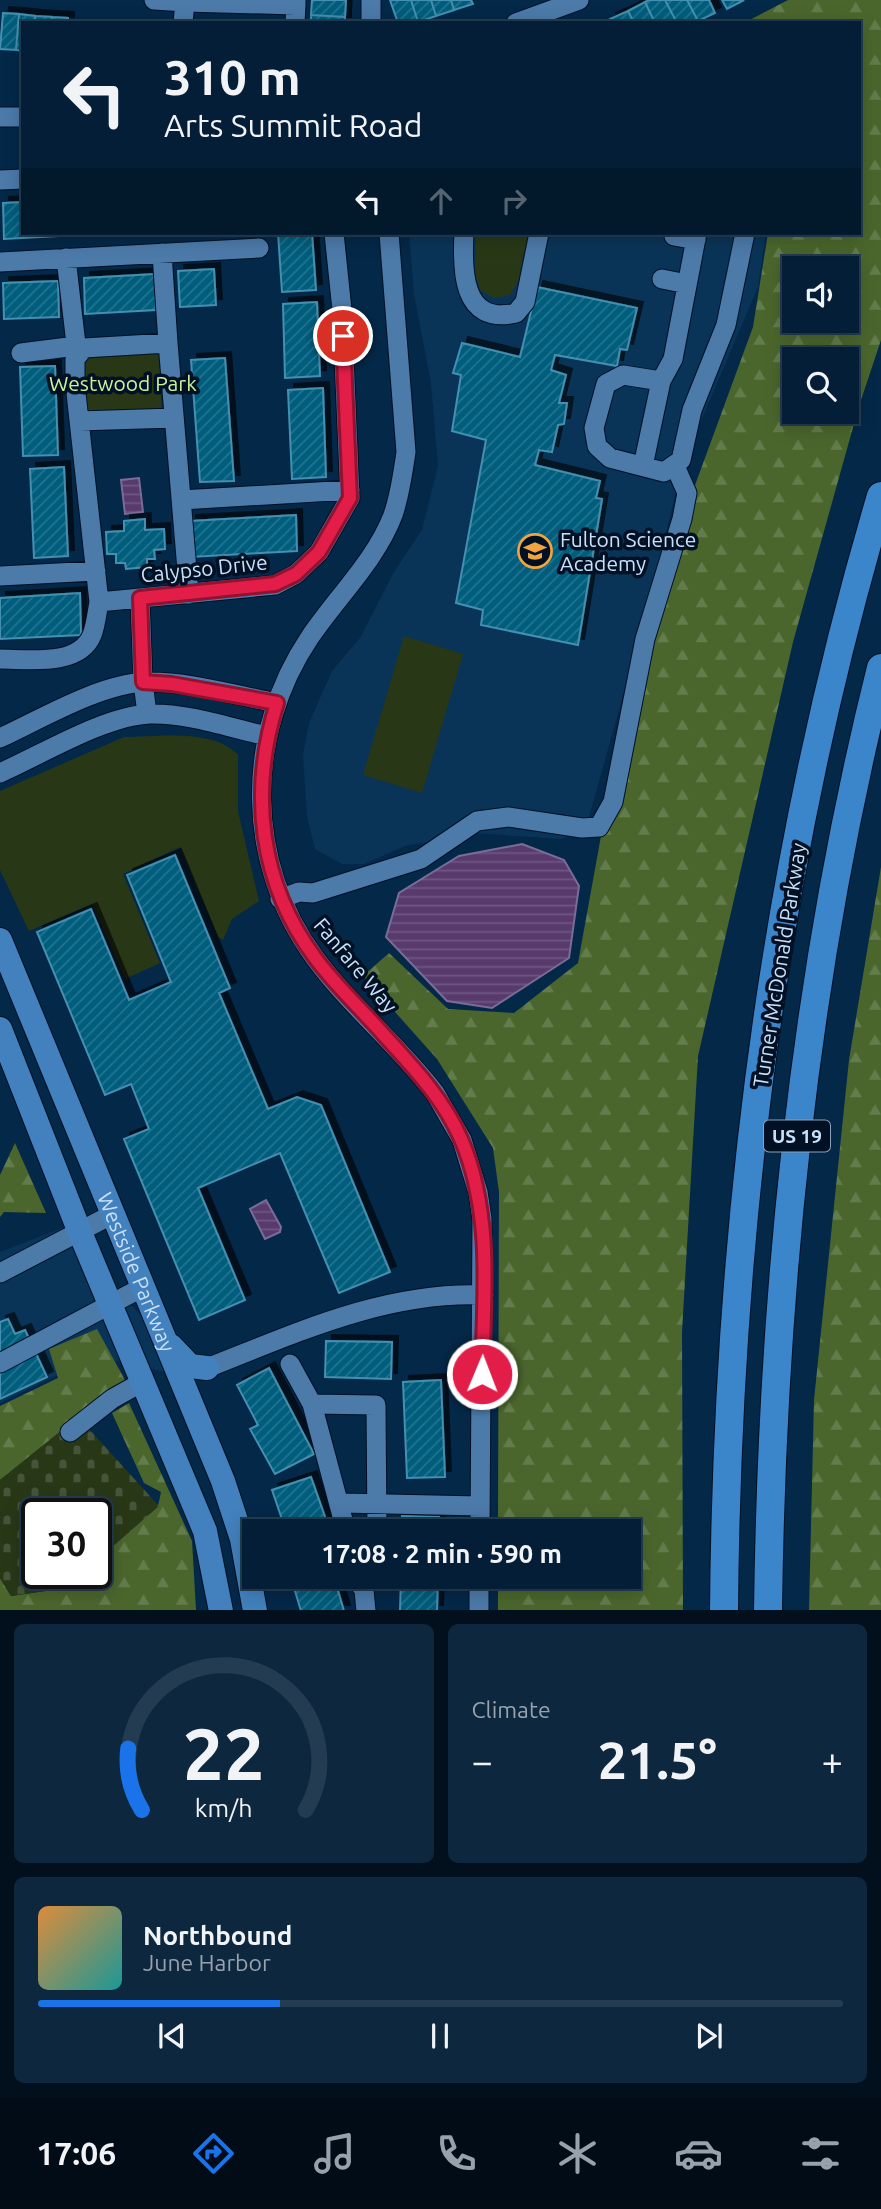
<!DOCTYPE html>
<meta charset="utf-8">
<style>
:root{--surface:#031e36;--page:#0d273e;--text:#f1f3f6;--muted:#97a2ad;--line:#243c51;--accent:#1a73e8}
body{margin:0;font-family:Ubuntu,sans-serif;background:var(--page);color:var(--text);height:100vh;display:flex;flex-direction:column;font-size:26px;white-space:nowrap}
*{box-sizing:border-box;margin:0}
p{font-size:23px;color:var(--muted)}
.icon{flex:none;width:38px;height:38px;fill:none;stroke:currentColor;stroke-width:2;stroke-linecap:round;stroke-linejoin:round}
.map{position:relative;height:1610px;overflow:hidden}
.sheet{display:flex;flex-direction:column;gap:14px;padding:14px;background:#02101e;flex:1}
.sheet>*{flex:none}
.hud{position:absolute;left:21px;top:21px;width:840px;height:214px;border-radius:0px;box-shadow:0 4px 18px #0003,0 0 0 2px var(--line);background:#031e36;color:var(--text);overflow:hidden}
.buttons{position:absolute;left:782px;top:256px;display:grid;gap:14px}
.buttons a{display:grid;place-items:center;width:77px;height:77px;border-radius:0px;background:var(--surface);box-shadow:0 4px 18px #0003,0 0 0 2px var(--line);font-size:35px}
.speed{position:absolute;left:21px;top:1498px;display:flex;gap:14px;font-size:35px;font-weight:700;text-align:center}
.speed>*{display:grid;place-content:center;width:91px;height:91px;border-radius:50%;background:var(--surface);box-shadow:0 4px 18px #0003,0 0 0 2px var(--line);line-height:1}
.speed .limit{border:4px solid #111;border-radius:10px;background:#fff;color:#111}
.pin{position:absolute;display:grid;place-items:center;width:60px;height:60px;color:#fff;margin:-30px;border:4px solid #fff;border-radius:50%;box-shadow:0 2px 7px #0007}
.me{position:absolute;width:77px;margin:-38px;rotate:1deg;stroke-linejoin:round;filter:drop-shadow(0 0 5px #0008)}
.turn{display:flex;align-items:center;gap:24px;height:147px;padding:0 28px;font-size:32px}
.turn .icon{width:91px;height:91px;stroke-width:2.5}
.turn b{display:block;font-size:49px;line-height:60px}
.lanes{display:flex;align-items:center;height:66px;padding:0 28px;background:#0003;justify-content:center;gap:35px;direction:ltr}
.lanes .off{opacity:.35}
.big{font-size:52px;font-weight:600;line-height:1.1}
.sheet .card{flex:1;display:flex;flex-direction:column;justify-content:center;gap:10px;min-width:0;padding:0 24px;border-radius:10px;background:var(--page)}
.sheet .dial{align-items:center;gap:0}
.dial svg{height:182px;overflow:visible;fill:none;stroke:var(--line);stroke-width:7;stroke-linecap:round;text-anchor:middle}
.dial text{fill:var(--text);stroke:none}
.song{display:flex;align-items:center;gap:21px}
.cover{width:84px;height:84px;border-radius:10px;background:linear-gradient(135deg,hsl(30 70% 55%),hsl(180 70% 35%))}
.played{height:7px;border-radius:4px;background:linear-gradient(90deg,var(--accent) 30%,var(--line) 30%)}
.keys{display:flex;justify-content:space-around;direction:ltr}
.heat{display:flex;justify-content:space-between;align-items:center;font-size:38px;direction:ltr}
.sheet .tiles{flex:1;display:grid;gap:14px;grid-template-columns:1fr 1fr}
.card:last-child{grid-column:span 2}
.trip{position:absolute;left:242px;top:1519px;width:399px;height:70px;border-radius:0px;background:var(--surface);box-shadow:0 4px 18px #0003,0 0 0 2px var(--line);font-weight:600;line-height:70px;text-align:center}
.tabs{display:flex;height:112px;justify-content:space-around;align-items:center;background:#010c16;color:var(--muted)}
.tabs .icon{width:49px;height:49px}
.tabs .current{color:var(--accent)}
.tabs b{font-size:32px;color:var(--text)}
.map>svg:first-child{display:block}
.built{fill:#0a3457}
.green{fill:#283817}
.forest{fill:url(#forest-firs);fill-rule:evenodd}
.cemetery{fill:url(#cemetery-stones)}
.water{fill:url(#water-rules);stroke:#7a6c98;stroke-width:2}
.building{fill:url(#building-hatch);stroke:#448fb0;stroke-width:2;filter:url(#shadow)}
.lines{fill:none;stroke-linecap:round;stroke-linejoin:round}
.minor-casing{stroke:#001026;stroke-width:21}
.major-casing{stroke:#001026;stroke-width:26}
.highway-casing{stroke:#001026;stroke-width:30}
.minor{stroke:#4c7aa9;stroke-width:19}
.major{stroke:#4281bd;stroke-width:24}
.highway{stroke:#3b85cb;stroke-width:28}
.route-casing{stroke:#92132f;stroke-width:18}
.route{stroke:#e11d48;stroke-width:12}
.labels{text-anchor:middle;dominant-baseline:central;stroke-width:7;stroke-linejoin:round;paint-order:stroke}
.shield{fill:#011022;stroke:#8ca2ba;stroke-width:2}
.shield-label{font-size:19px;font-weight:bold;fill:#c8e1fb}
.park-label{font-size:21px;fill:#c8f39d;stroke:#011022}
.poi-label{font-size:21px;fill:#c8e1fb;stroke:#011022;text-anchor:start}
.street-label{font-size:21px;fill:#c8e1fb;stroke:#011022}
</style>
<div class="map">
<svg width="881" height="1611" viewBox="0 0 881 1611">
<defs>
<pattern id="forest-firs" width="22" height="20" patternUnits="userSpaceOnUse" patternTransform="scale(1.75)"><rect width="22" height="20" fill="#4b662d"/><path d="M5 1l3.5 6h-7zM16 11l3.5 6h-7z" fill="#637c4c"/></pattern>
<pattern id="cemetery-stones" width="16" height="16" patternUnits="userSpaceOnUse" patternTransform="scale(1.75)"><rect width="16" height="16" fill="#283817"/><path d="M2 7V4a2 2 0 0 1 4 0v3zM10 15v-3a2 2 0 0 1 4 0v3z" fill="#46543a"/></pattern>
<pattern id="water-rules" width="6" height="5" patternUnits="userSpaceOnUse" patternTransform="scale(1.75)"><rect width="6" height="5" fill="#583a6d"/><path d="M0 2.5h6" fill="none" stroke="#6e5683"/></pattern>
<pattern id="building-hatch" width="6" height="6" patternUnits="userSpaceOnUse" patternTransform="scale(1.75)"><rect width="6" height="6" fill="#005d7c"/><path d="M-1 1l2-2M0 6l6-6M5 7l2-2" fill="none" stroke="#247490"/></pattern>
<filter id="shadow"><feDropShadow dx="6" dy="-6" stdDeviation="0" flood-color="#0009"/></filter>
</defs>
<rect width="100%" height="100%" fill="#042848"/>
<path class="built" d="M409,233h357l-8,54 -75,176 -38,155 -60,213 -25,8 -87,-6 -68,13 -41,18h-22l-27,-15 -8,-33 -4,-61 6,-32 23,-52 28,-33 34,-66 28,-42 16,-64 -7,-83 -17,-89z
M62,1228l137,152 -103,-24 -96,47v-151z"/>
<path class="green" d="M474,233h55l-11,48 -8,14 -16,3 -14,-8 -5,-16 1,-34 -3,-1z
M159,352l3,59 -75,4 -3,-59z
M404,636l59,18 -41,139 -59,-18z
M124,737c34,0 89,-9 114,18v56l21,90 -27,18 -9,21 -5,-3 -38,-90 -57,27 37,89 -35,16 -33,-75 -63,27 -29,-61v-79z"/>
<path class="forest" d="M788,0h93v340l-22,66 -66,236 -95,414 -16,276 1,278h-185v-33h130v-46h-130l1,-339 -6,-44 -56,-89 -74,-83 26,-23 59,56 66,4 64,-50 25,-138 80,-307 70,-191 15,-94h91v-210h-115zM794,268h53v52h-53zM794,359h53v52h-53z
M881,867v743h-72l5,-210 35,-340z
M15,1143l31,70 -42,-1 -4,5v-42z
M97,1329l28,51 -125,100v-74l58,-28 -9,-29z
M129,1403l63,138 4,69h-196v-32l11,18 55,-8 16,-15h14v-12l62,-55 3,-14 -17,-9 -32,-70z"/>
<path class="cemetery" d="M78,1417l81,89 -63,55v-47h-59v59h45l-16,15 -55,8 -11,-18v-98z"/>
<path class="water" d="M139,478l4,34 -18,2 -4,-34z
M522,844l42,16 15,26 -10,72 -77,50 -45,-7 -61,-64 13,-44 60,-37z
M266,1200l15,27 -1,5 -15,7 -15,-30z"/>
<path class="building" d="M312,0h34l-1,17 -34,-2z
M390,0h21l7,22 -20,1z
M411,0h20l5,16 -18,6z
M431,0h20l3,10 -18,6z
M451,0h20l2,4 -19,6z
M649,0h16l12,23h-22l-10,-21z
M665,0h22l11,21 -21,2z
M687,0h22l6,13 -17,8z
M722,0h22l-17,9z
M645,2l10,21h-21l-6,-12z
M628,11l6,12h-22l-2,-4z
M3,13l16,1 -3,36 -16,-1z
M19,14l16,2v7h-12v28l-7,-1z
M311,15l34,2v6h-34z
M35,16l17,1 -1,6h-16z
M52,17l16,1v5h-17z
M23,202v31h93l-112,6 -1,-36z
M278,233h34l4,57 -34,2z
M214,269l2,36 -36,2 -2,-36z
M155,274l1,36 -71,4 -1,-36z
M58,281l1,36 -55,2 -1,-36z
M537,287l100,21 -10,42 -7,-1 -3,17 -62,-11 -4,15 15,5 -7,28h8l-3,21 -6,1 -6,27 -13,-2 -4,15 65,16 -4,17 6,1 -24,146 -97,-20 2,-15 -27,-7 30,-163 -34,-9 9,-56 -8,-2 9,-30 58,14z
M317,302l3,74 -35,2 -2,-74z
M225,358l9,123 -34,1 -9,-122z
M55,366l3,89 -35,1 -3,-89z
M323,388l3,89 -34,2 -4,-89z
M64,467l4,89 -34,2 -4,-89z
M296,515l1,36 -106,6 -1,-36z
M145,519v11l19,-1 1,20 -11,1 1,9h-8v8l-21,2 -1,-6h-9v-9h-9l-1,-22 18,-1v-10z
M80,593l1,42 -81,4v-41z
M175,855l55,133 -11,5 49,116 29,-12 24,8 69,167 -51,21 -59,-140 -82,35 47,112 -46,20 -75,-181 25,-10 -18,-45 -26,11 -68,-163 54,-23 38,91 42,-18 -44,-107z
M8,1319l7,15 10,-4 22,47 -47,22v-77z
M326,1341l66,1 -1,37 -66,-2z
M269,1368l45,86 -39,20 -25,-45 8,-4 -21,-40z
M441,1380l4,97 -38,1 -4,-96z
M311,1477l19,54h-44l-14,-41z
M402,1516l37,1 -1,14h-36z
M305,1577h29l10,34h-43l-9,-30z
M401,1577h37l-1,34h-37z"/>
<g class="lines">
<g class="minor-casing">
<path id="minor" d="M154,0l31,2 -2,21
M185,2l111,3v-5
M295,23l1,-18
M371,23v-23
M516,23l63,-23
M0,117h23
M0,180l23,-1
M389,233l17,219c-3,21 -6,43 -13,63 -17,45 -56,82 -83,122 -66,98 -65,226 5,321 36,49 83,87 120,135l27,47 16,52 4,27 -2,312
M464,233c-2,35 -3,93 52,80l9,-11 14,-69
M674,236l22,4
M162,253l6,90
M66,258l11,95
M0,262l259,-14
M662,279l25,5
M21,353l55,-7
M661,381l-38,-6 -17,9 -12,44 3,18 13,12 54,14 17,-12 11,-50 34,-85 19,-92
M79,421l95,-3
M643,466l18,-85 12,-22 24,-126
M181,500l169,-10
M0,576l96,-5
M140,598l3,84 4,32
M99,602l176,-17 21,-11 23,-22 31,-54 -8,-188 -8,-77
M0,659c28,0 79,8 92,-24 4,-10 5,-23 7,-33l-24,-218v-25l9,-11 84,-5 21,251
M0,738c41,-19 100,-54 145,-56 43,-1 90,13 132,21
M0,773c43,-19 104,-57 150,-59 39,-1 80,14 117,22
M280,899l19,-7 14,1 108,-34 56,-38 31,-4 74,11 17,-1 14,-25 32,-163 37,-120 5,-26 -12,-27
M0,1273l113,-59
M0,1363l143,-76
M290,1364l22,40 64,1 1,126
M207,1368c89,-35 179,-77 277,-73
M312,1404l34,127
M70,1432l42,-33 32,-18
M341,1503l139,3
M355,1577l9,13 2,21
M479,1611v-34"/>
</g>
<g class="major-casing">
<g id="major">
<path id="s1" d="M0,940l223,541 19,58 13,72"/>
<path d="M0,1029l79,201 126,301 16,80"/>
<path d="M171,1346l19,20 17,2"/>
</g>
</g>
<g class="highway-casing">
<path id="highway" d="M724,1611c3,-376 50,-755 157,-1115
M768,1611c4,-317 36,-636 113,-943"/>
</g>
<use href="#minor" class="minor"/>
<use href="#major" class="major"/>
<use href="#highway" class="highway"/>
</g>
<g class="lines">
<g class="route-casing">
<path id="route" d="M343,336l7,162 -31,54 -23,22 -21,10 -135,14 3,84 29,2 105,19c-28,89 -18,180 39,256 20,27 45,50 67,75 30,33 60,64 78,105 32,74 23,158 21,235"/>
</g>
<use href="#route" class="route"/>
</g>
<defs>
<g id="school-ring" transform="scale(1.75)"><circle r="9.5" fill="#011022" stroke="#f1a540" stroke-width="1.5"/><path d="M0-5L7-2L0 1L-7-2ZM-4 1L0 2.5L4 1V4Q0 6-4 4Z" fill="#f1a540"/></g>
</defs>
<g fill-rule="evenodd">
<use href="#school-ring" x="535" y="551"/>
</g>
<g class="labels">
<rect class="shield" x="764" y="1120.5" width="66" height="31" rx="5"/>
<g class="shield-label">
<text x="797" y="1136">US 19</text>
</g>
<g class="park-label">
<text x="123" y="383">Westwood Park</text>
</g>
<g class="poi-label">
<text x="560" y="539">Fulton Science<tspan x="560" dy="24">Academy</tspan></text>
</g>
<g class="street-label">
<text transform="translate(204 568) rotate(-6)">Calypso Drive</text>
<text transform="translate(356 965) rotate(50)">Fanfare Way</text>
<text transform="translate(779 965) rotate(-81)">Turner McDonald Parkway</text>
<text stroke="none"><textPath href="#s1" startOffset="359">Westside Parkway</textPath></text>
</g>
</g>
</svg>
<div class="buttons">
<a><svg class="icon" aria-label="sound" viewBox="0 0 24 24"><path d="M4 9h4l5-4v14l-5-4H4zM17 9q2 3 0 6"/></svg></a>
<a><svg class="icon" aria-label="search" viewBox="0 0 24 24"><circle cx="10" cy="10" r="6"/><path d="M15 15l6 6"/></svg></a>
</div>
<div class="speed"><div class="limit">30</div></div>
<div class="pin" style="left:343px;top:336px;background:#d93025"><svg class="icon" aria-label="arrive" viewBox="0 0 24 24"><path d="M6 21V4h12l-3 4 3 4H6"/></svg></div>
<svg class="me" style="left:482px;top:1374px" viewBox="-20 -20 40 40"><circle r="17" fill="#e11d48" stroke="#fff" stroke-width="3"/><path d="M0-11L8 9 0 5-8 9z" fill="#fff"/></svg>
<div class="trip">17:08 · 2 min · 590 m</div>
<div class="hud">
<div class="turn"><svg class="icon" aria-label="left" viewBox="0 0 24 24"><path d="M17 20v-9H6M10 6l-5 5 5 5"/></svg><div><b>310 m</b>Arts Summit Road</div></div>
<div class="lanes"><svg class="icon" aria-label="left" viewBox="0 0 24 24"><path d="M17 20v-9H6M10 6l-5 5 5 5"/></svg><svg class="icon off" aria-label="ahead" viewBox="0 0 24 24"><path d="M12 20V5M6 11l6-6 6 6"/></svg><svg class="icon off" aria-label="right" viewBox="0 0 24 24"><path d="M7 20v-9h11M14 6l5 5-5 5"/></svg></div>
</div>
</div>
<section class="sheet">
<div class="tiles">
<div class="card dial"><svg viewBox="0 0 100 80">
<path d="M14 69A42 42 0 1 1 86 69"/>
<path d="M14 69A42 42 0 0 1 8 42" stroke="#1a73e8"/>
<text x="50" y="56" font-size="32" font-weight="700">22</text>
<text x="50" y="72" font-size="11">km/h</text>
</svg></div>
<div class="card"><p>Climate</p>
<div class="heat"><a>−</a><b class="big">21.5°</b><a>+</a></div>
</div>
<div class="card">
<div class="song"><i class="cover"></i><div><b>Northbound</b><p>June Harbor</p></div></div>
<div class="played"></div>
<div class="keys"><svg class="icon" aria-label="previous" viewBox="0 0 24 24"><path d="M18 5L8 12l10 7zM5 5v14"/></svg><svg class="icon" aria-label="pause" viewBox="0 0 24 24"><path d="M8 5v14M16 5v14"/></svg><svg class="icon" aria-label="next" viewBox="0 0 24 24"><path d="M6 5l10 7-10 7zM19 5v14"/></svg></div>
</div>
</div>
</section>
<nav class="tabs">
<b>17:06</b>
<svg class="icon current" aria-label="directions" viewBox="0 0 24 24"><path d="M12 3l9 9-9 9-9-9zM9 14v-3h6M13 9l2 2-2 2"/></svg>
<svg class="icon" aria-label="music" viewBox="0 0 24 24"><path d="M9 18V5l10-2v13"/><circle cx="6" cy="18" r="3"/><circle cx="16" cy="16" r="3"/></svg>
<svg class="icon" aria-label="phone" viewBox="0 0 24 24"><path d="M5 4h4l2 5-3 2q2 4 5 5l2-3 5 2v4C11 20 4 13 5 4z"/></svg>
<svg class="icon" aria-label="climate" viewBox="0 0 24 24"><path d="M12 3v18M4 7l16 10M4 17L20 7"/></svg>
<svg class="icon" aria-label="car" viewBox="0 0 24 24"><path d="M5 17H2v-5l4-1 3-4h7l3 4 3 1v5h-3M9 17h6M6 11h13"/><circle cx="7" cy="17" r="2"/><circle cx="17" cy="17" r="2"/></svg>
<svg class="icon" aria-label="filters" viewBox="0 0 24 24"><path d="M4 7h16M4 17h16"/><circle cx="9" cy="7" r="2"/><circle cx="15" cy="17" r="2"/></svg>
</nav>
